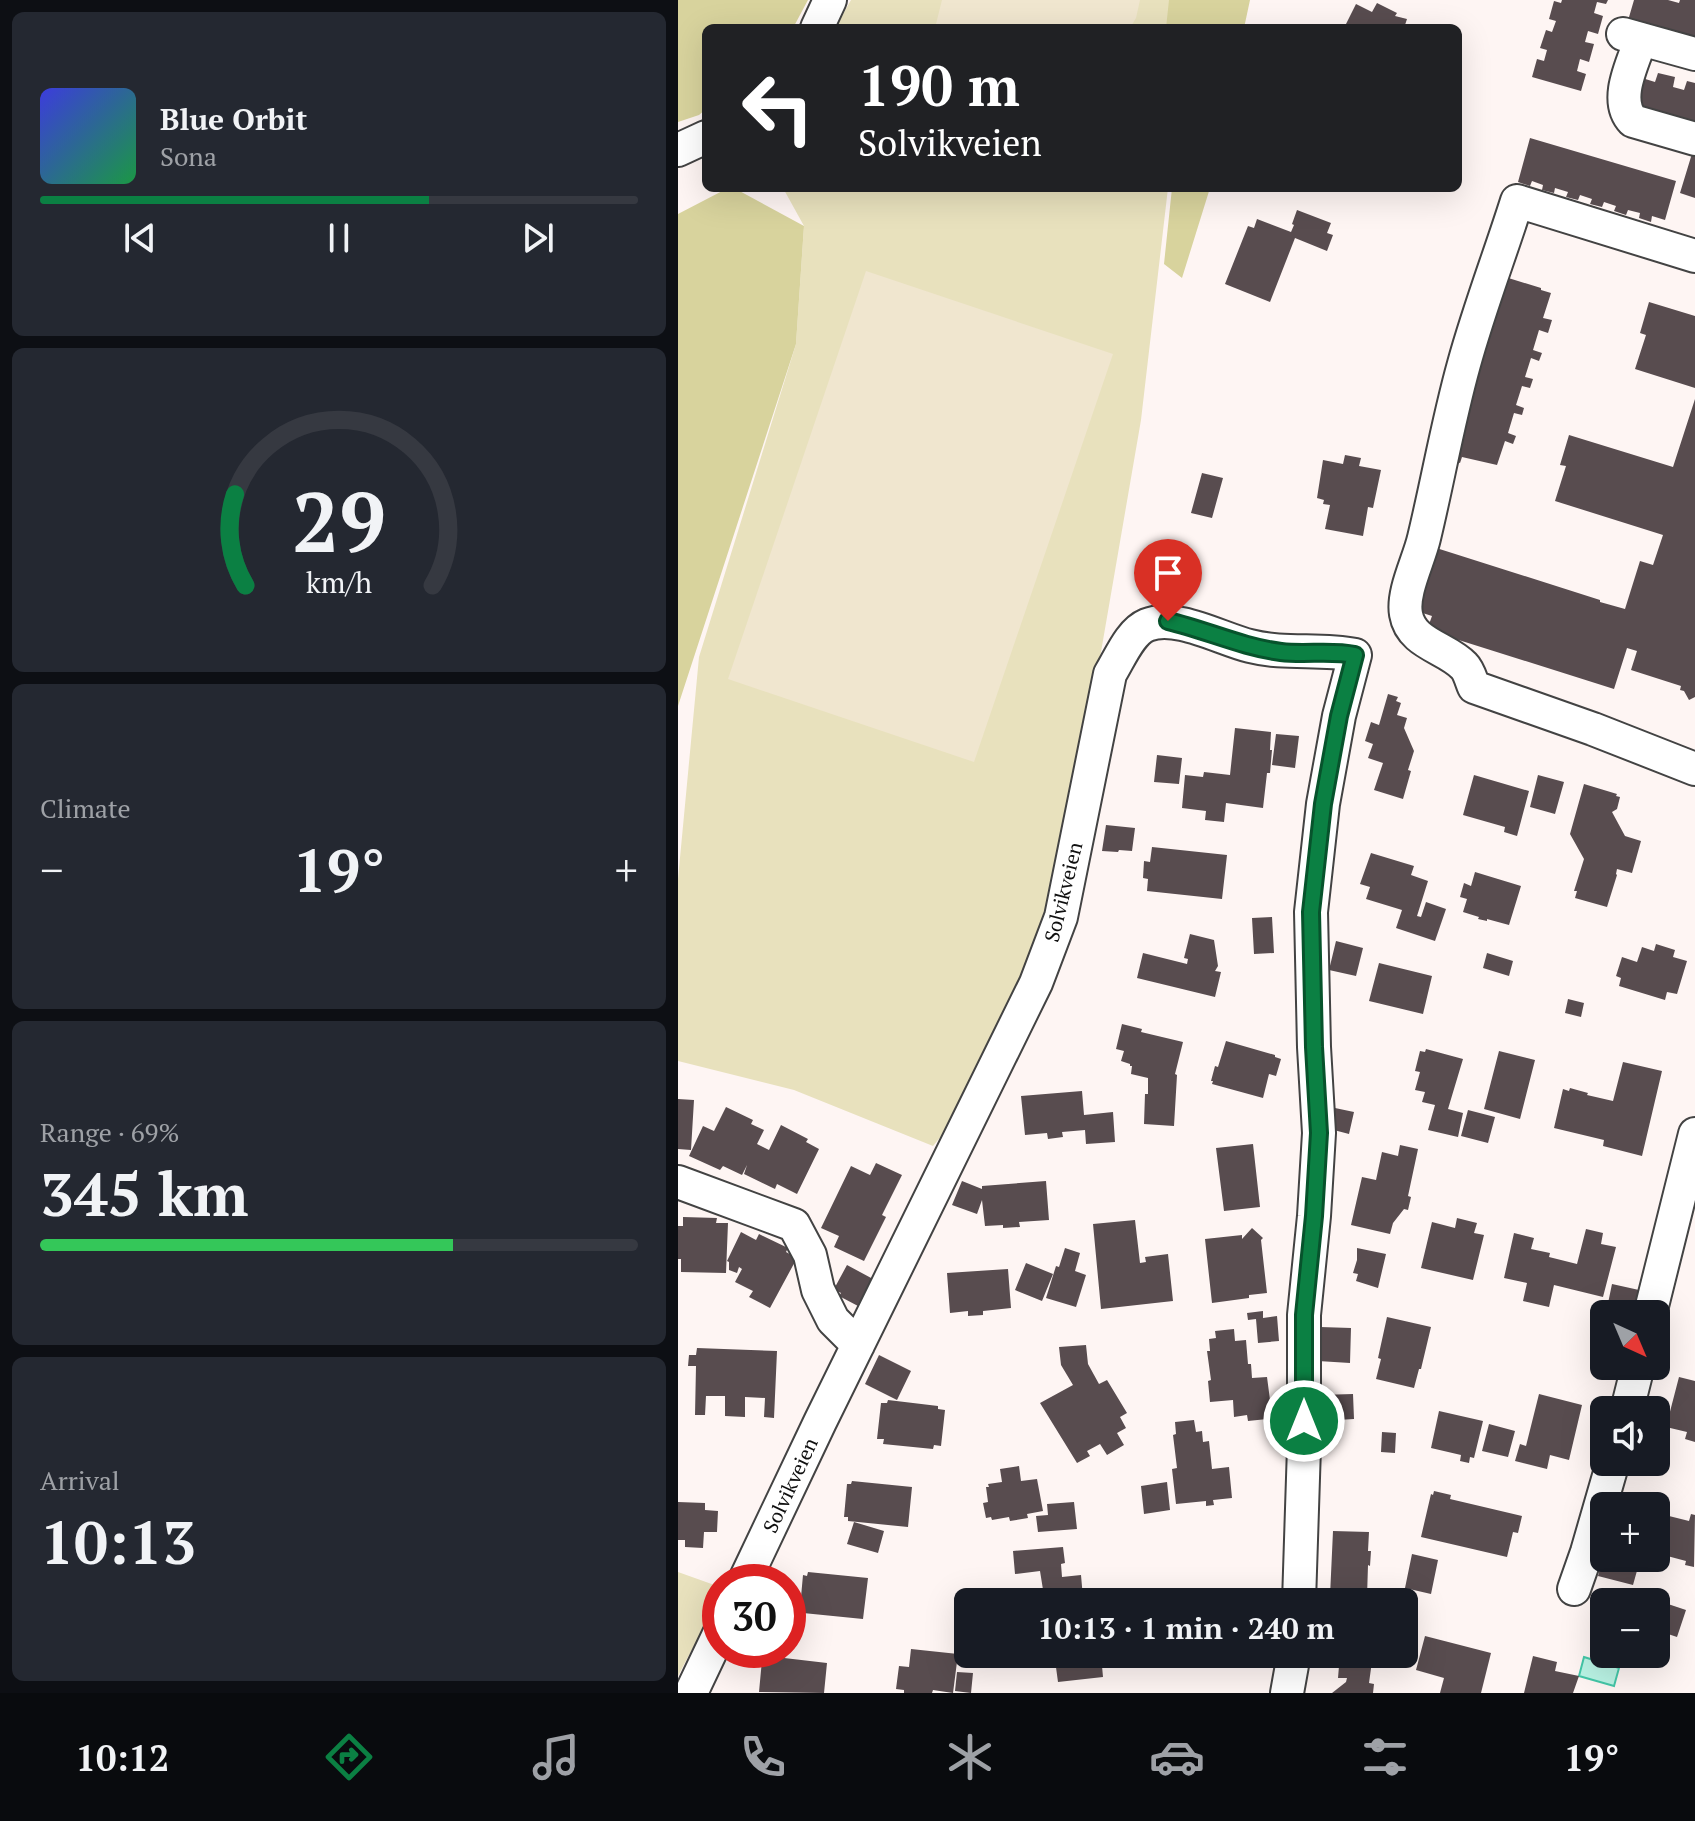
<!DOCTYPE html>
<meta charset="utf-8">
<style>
:root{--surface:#171b24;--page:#242831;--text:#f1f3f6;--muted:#9ea1a6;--line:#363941;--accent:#0b8043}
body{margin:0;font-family:"PT Serif",serif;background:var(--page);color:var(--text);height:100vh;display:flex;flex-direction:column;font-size:30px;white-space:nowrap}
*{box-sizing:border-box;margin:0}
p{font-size:26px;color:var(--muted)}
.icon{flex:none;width:44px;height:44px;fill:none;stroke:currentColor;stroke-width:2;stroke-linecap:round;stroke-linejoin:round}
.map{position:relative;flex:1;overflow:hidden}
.panel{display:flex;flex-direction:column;gap:12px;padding:12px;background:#0d0f14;width:678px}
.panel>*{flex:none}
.top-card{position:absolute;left:24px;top:24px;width:760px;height:168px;border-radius:12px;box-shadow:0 8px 32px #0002;background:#202124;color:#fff;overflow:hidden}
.needle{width:52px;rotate:136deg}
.buttons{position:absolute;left:912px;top:1300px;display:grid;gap:16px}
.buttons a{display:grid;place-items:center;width:80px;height:80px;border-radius:12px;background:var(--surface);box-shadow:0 8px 32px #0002;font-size:40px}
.speed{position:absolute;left:24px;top:1564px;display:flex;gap:16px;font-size:40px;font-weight:700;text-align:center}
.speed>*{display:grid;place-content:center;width:104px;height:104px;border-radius:50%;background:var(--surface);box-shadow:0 8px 32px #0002;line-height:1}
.speed .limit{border:12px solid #d22;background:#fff;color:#111}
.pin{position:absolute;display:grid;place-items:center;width:68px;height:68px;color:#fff;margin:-82px -34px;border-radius:50% 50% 50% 0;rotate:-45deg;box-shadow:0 0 8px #0007}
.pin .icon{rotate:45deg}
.me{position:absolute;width:88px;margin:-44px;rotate:0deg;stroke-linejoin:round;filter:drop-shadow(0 0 6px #0008)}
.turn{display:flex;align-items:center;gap:28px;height:168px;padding:0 24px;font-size:36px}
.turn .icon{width:104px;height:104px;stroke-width:2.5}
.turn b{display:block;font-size:56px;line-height:68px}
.big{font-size:60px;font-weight:700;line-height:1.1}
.panel .widget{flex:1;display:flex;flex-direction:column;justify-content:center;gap:12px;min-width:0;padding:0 28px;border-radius:12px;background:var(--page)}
.panel .dial{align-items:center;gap:0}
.dial svg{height:208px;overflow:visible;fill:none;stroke:var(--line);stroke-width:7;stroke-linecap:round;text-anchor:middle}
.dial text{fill:var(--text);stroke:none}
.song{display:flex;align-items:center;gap:24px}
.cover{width:96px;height:96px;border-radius:12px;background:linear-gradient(135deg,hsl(240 70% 55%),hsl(140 70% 35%))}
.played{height:8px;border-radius:4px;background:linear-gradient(90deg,var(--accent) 65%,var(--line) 65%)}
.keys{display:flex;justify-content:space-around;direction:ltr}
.heat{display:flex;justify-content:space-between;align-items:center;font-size:44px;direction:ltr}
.charge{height:12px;border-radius:6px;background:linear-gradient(90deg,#34c759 69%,var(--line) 0)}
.trip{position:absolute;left:276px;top:1588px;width:464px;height:80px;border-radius:12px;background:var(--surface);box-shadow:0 8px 32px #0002;font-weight:700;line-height:80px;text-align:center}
.menu{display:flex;height:128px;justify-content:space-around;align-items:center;background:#090b0e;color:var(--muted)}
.menu .icon{width:56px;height:56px}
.menu .current{color:var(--accent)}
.menu b{font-size:36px;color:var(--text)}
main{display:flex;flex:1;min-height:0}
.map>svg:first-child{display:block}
.green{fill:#e8e1bd}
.forest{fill:#d8d39d}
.pitch{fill:#f0e6cf}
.water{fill:#baf4e5;stroke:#44c7a8;stroke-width:2}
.building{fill:#584c4f}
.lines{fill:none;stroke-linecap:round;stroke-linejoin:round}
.minor-casing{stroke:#434343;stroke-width:36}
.minor{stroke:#fff;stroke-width:32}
.route-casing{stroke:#07532c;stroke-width:20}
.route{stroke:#0b8043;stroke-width:14}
.labels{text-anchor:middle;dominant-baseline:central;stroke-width:8;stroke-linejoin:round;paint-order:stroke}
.street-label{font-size:20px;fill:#101010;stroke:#fff}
</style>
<main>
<section class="panel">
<div class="widget">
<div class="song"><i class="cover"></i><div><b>Blue Orbit</b><p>Sona</p></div></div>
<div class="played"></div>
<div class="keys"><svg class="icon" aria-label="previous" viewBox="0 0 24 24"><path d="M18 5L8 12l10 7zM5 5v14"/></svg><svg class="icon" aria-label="pause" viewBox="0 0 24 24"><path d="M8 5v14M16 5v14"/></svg><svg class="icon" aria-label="next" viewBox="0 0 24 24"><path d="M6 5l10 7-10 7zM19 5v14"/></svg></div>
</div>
<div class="widget dial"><svg viewBox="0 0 100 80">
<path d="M14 69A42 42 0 1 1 86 69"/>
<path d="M14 69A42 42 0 0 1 10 34" stroke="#0b8043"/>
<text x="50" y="56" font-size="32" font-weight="700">29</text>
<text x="50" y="72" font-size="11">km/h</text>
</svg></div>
<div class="widget"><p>Climate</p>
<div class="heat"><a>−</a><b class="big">19°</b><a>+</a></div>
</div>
<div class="widget"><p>Range · 69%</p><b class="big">345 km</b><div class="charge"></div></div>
<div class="widget"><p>Arrival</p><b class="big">10:13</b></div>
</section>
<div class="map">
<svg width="1017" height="1693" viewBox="0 0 1017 1693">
<rect width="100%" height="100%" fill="#fef5f3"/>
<path class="green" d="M173,0h342l-6,28h-352z
M105,188h385l-27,232 -65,377 -51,189 -69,132 -23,28 -139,-56 -116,-29v-182l21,-222 97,-313 8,-118z
M0,1572l42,15v9l-42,80z"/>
<path class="forest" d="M0,0h130l-15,28h-87v81l-7,6 -21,7z
M491,0h81l-6,28h-78z
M50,188h6l70,38 -8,118 -118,362v-492z
M494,188h38l-28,90 -18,-14z"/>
<path class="pitch" d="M264,0h198l-4,18 -6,10h-195z
M188,271l247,83 -139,408 -246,-83z"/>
<path class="water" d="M906,1657l35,11 -5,18 -35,-10z"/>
<path class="building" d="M884,0h46l-2,4 -9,-2 -3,11 9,3 -5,18 -10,-3 -3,11 9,2 -5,18 -9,-3 -3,12 9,3 -5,17 -49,-14 5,-18 7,2 3,-11 -7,-2 6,-18 6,2 4,-11 -7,-2 5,-18 7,2z
M956,0h34l11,3 1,-3h15v44l-68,-20z
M699,3l20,10 -2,3 12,3 -3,9 -14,-2v2h-46l12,-24 16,8z
M980,73l17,4 -2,10 11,3 3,-9 8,2v46l-62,-18 9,-33 13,4z
M852,138l146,43 -11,39 -13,-4 -1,6 -12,-4 1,-5 -12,-3 -2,5 -12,-4 2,-5 -12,-4 -2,5 -12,-3 2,-5 -12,-4 -2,5 -12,-3 2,-5 -13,-4 -1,5 -12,-3 1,-5 -11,-4 -2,5 -12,-4z
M1016,147h1v51l-15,-5z
M619,210l34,13 -4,10 6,2 -6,16 -32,-13 -25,64 -45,-18 23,-58 6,2 3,-9 34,13 3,-7 -2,-1z
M824,276l39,12v2l10,3 -8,25 9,2 -4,13 -9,-3 -6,20 9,3 -3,8 -8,-3 -6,19 8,2 -3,9 -8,-2 -6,19 8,3 -2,7 -8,-2 -6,20 8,3 -3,8 -8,-3 -8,24 -35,-8 -2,6 -12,-4z
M971,302l46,14v72l-60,-19 11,-34 -6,-2z
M1017,399v298l-6,3 -5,-9 -4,-1 1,-4 -50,-16 6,-19 -10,-3 -13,41 -187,-59 5,-14 -22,-7 20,-63 170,54v2l25,7 15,-48 13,4 10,-30 -108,-34 11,-35 -6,-1 9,-30 104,32z
M667,455l16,3 -2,8 22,4 -8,38 -5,-1 -5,29 -38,-7 5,-24 -7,-1 1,-4 -7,-2 6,-38 20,4z
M524,473l21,5 -11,40 -21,-5z
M480,554l14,4 -7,25 -14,-4z
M710,694l10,3 -2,4 5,2 -4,12 10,3 -3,10 10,23 -6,19 3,1 -8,28 -29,-9 9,-27 -15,-5 5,-14 -8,-3 6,-19 8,3z
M557,728l36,4 -1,18h2l-2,23h-3l-4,35 -37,-5 -2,19 -19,-2 1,-9 -24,-3 3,-33 18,2 1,-5 26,3z
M598,734l23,2 -4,32 -23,-3z
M479,755l25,3 -3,26 -25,-2z
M796,775l55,16 -12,45 -13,-4 1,-5 -42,-12z
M860,775l26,7 -9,32 -25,-7z
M906,784l33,10 -1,2 4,1 -3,12 -5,3 13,24 16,5 -9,32 -15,-4 -1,5 1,1 -10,32 -32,-9 2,-7h-3l10,-32 -14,-25z
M428,825l29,3 -3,23 -13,-1 -1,2 -16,-1z
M474,847l75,8 -5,44 -75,-8 1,-12 -5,-1 1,-17 6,1z
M693,853l43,13 -3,9 17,6 -11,35 4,1 5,-15 20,7 -11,32 -39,-13 6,-18 -36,-11 4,-12 -10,-3z
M797,872l46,14 -12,39 -22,-6v2l-9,-2 1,-2 -16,-5 4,-13 -7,-2 4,-14 7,3z
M594,917l2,36 -20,1 -2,-36z
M512,934l24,6 4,26 -3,5 6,1 -6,25 -78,-19 6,-25 44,11 1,-5 -4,-1z
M658,941l27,7 -7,28 -27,-6z
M978,944l19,6 -2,7 14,4 -10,33 -10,-2 -2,8 -46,-14 2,-8 -5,-2 6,-19 15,5 5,-15 12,4z
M809,953l26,8 -4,15 -26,-8z
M701,963l53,13 -9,38 -54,-13z
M890,999l16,4 -3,14 -16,-4z
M444,1024l20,5 -1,3 42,10 -8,32 2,1 -3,51 -30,-2 1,-30h3v-16l-17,-4 1,-8h-2v-2l-9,-3 3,-10 -8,-2z
M548,1041l49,14v2l6,2 -5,17 -7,-2 -6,24 -51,-14 1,-3h-2l4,-15 3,1z
M748,1049l37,10 -15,50 15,4 -5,24 -30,-7 7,-25 -13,-3 3,-10 -10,-2 5,-18 -5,-1 5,-20 5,1z
M821,1051l36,9 -15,59 -36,-10z
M945,1062l39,9 -20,85 -39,-10 1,-6 -50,-12 9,-39 6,2 1,-3 18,5 -1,2 26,6z
M404,1091l2,24 29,-3 2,30 -29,2 -1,-14 -23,2 1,5 -15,2 -1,-6 -22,2 -4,-39z
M0,1099l16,1 -3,50 -13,-1z
M48,1107l27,13 -2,4 13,6 -7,14 12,6 12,-25 27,14 -2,3 13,7 -22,45 -20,-10 -2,5 -31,-15 3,-9 -5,10 -19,-9 -3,4 -31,-14 14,-30 11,5z
M657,1108l19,4 -5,22 -19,-5z
M790,1110l27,7 -7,26 -27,-7z
M575,1144l7,63 -36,4 -8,-63z
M722,1145l18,4 -10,47 3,1 -3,13 -4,-1 -11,14 -3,11 -39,-9 11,-48 14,3 6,-28 16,4z
M198,1163l26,12 -20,40 4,2 -22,44 -30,-14 5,-11 -18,-8 30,-62 19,9z
M284,1181l20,8v-3l64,-5 3,39 -30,2 1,5 -17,1v-3l-18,1 -3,-26 -5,14 -25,-9z
M5,1217l34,1 -1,5h12l-2,50 -45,-1v-13h-3v-33h5z
M779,1218l20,5 -3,10 10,2 -11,45 -52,-12 11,-46 23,6z
M457,1220l5,43 6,-1 -1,-5 23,-3 5,47 -72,8 -8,-85z
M574,1228l11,10 -2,2 6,53 -18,2v3l-37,5 -7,-64 37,-4v4z
M908,1229l17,4 -2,11 15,3 -13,50 -49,-12 -5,22 -26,-6 4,-18 -23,-5 10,-45 20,5 -3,11 19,4 -1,4 28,7z
M63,1232l15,8 3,-6 29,14 -2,4 11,6 -27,50 -21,-11 4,-6 -18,-9 7,-13 -3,-2 -2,6 -8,-3v-8l-2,-1z
M387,1248l15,5 -5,18 11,4 -10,32 -30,-9 10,-32 3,1z
M679,1248l29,6 -8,34 -22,-7 2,-7 -5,-1 4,-13z
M348,1263l27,11 -11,27 -27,-11z
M169,1265l26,14 -15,27 -19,-10 2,-3 -7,-4z
M330,1269l3,39 -28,3v4l-15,1v-5l-18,2 -3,-40z
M934,1284l27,6 -6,24 -26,-6z
M585,1311v7l14,-2 2,25 -21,2 -2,-24 -8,1 -1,-7z
M709,1317l44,10 -10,42h-2l-5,19 -38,-9 5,-20 -3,-1z
M642,1327l31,1 -1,35 -32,-2z
M556,1329l1,12 11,-1 2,24h3l1,14 15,-1 3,23h5l2,18 -29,3 -1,-6 -13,2 -1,-17 -23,2 -2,-21 3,-1 -4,-29h3l-1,-12 7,-1 -1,-7z
M408,1345l2,19 11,20 8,-4 20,33 -7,4 6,11 -9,5 7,12 -17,10 -7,-11 -13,7 3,5 -13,7 -37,-60 33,-18 -12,-20 -2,-18z
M19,1348l80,3 -3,67 -10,-1 1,-19 -20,-1v20l-20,-1v-20h-19l-1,19h-10l1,-49h-8l1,-11h7z
M201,1355l32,16 -14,29 -32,-16z
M1001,1377l16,4v61l-10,-3 2,-7 -21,-5z
M675,1394l1,25 -33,2 -1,-26z
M861,1394l43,11 -13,55 -19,-5 -3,14 -32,-8 5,-17 6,2z
M210,1400l50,6v3l7,1 -4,36 -7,-1 -1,4 -50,-5 1,-5h-7l4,-36h6z
M761,1411l44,10 -9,37 -4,-1 -1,6 -9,-2 1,-6 -30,-7z
M516,1420l2,12 6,-1 1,11 6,-1 3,28 17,-2 3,31 -19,2 1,5 -8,1v-5l-30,3 -4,-35 5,-1 -4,-33 3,-1 -1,-12z
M811,1424l26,7 -7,26 -26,-6z
M704,1432l14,1 -1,20 -14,-1z
M341,1466l2,15 16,-2 6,32 -16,3 1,4 -18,3 -1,-4 -17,3 -1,-3 -5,1 -3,-15 5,-1 -2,-15h3l-1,-3 14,-2 -2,-13z
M174,1481l60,6 -4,40 -60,-6v-4h-4l3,-33h4z
M489,1482l3,28 -26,4 -3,-28z
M756,1491l17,4 -1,4 72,17 -4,17 -5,-1 -6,25 -86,-20 10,-43 2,1z
M0,1502l27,1v7l13,1 -1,21h-13l-1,16 -18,-1v-7h-7z
M396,1502l3,27 -39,3 -2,-16 12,-1 -1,-11z
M979,1513l32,8 2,-7 4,1 -1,52 -9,-2 1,-4 -30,-8z
M176,1522l30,9 -6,22 -31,-9z
M655,1531l36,1 -1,19h3l-1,15 -2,-1 -1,32 -37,-1z
M385,1547l2,16 -4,1 1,13 19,-2 2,23 -38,4 -5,-31 -25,3 -2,-23z
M734,1554l26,6 -7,34 -26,-6z
M925,1558h29l8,2 -7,25 -35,-9z
M130,1572l60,6 -5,41 -60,-6v-5h-3l3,-33 4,1z
M512,1588l5,14h-35l-1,-3z
M308,1589l1,13h-11v-12z
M978,1600l30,10 -9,27 -21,-7z
M747,1636l66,17 -10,40h-41l4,-15 -28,-8z
M233,1649l47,5 -5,39 -20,-3 -1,3h-28v-3l-8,-1 3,-23 10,1z
M380,1654h24v3l19,-2 2,22 -45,5 -3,-22 4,-1z
M656,1654h39l-4,29 5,1 -1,9h-41l14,-11 1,-4h-9l1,-12h-6z
M89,1656l60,7 -3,30 -65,-1 3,-32 4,1z
M855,1656l24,6 -2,9 24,5 -6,17h-49z
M279,1672l16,1 -2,20 -16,-2z"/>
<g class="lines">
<g class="minor-casing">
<path id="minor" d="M139,28l13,-28
M945,34l72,20
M963,39c-8,24 -28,61 -8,82l62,18
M0,150l28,-13
M1017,256l-178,-55c-17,54 -38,108 -53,163 -16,57 -26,116 -40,174 -5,22 -22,54 -18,76 5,30 40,33 58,52 5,5 7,14 10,21l119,42 102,40
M0,1182l116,43 16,30 8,35 15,30 25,25
M972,1314l45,-180
M949,1410l11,-44
M66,1582l76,-160 216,-439 25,-66 49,-243c10,-16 20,-42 37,-49 29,-12 74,14 103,21 35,9 70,2 105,9l-16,61 -16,88 -12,108 3,135 5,86 -5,83 -10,99v132l-5,155
M896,1589l13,-37 26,-90
M13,1693l29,-61
M609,1693l7,-39"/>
</g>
<use href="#minor" class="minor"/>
</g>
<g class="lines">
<g class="route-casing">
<path id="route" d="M490,621c38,9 74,26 113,31 25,3 49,-2 74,3l-16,61 -16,88 -12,108 3,135 5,86 -5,83 -10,99v106"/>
</g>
<use href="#route" class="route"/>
</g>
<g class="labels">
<g class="street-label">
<text transform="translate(385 892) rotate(-76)">Solvikveien</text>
<text transform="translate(112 1485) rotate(-65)">Solvikveien</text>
</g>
</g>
</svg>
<div class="buttons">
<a><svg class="needle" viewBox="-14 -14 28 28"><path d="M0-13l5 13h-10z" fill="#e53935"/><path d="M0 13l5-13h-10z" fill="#9ea1a6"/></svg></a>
<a><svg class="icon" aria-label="sound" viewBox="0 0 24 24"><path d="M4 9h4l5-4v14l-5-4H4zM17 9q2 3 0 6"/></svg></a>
<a>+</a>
<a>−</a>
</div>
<div class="speed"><div class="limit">30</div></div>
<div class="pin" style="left:490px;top:621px;background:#d93025"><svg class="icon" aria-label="arrive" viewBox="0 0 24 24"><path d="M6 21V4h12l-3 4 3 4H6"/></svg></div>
<svg class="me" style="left:626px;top:1421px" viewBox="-20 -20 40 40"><circle r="17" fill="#0b8043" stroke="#fff" stroke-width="3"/><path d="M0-11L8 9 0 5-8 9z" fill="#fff"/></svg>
<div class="trip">10:13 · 1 min · 240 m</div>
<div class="top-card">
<div class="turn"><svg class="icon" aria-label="left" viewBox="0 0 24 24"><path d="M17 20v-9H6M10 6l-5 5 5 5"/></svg><div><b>190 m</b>Solvikveien</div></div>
</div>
</div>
</main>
<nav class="menu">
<b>10:12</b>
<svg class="icon current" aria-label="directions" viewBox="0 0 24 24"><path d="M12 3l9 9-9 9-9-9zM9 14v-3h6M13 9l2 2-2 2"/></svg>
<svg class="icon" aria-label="music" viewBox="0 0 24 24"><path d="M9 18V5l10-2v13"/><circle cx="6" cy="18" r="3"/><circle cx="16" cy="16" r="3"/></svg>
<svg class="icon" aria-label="phone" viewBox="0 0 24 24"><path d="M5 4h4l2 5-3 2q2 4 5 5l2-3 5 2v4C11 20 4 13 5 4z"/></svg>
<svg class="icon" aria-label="climate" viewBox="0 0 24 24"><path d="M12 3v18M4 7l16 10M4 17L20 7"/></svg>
<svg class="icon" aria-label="car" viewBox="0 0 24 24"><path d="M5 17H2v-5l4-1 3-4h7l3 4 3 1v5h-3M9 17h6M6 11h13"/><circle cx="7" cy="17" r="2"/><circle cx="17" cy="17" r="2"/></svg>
<svg class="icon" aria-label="filters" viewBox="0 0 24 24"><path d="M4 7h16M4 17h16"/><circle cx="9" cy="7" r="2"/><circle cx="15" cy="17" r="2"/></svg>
<b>19°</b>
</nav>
